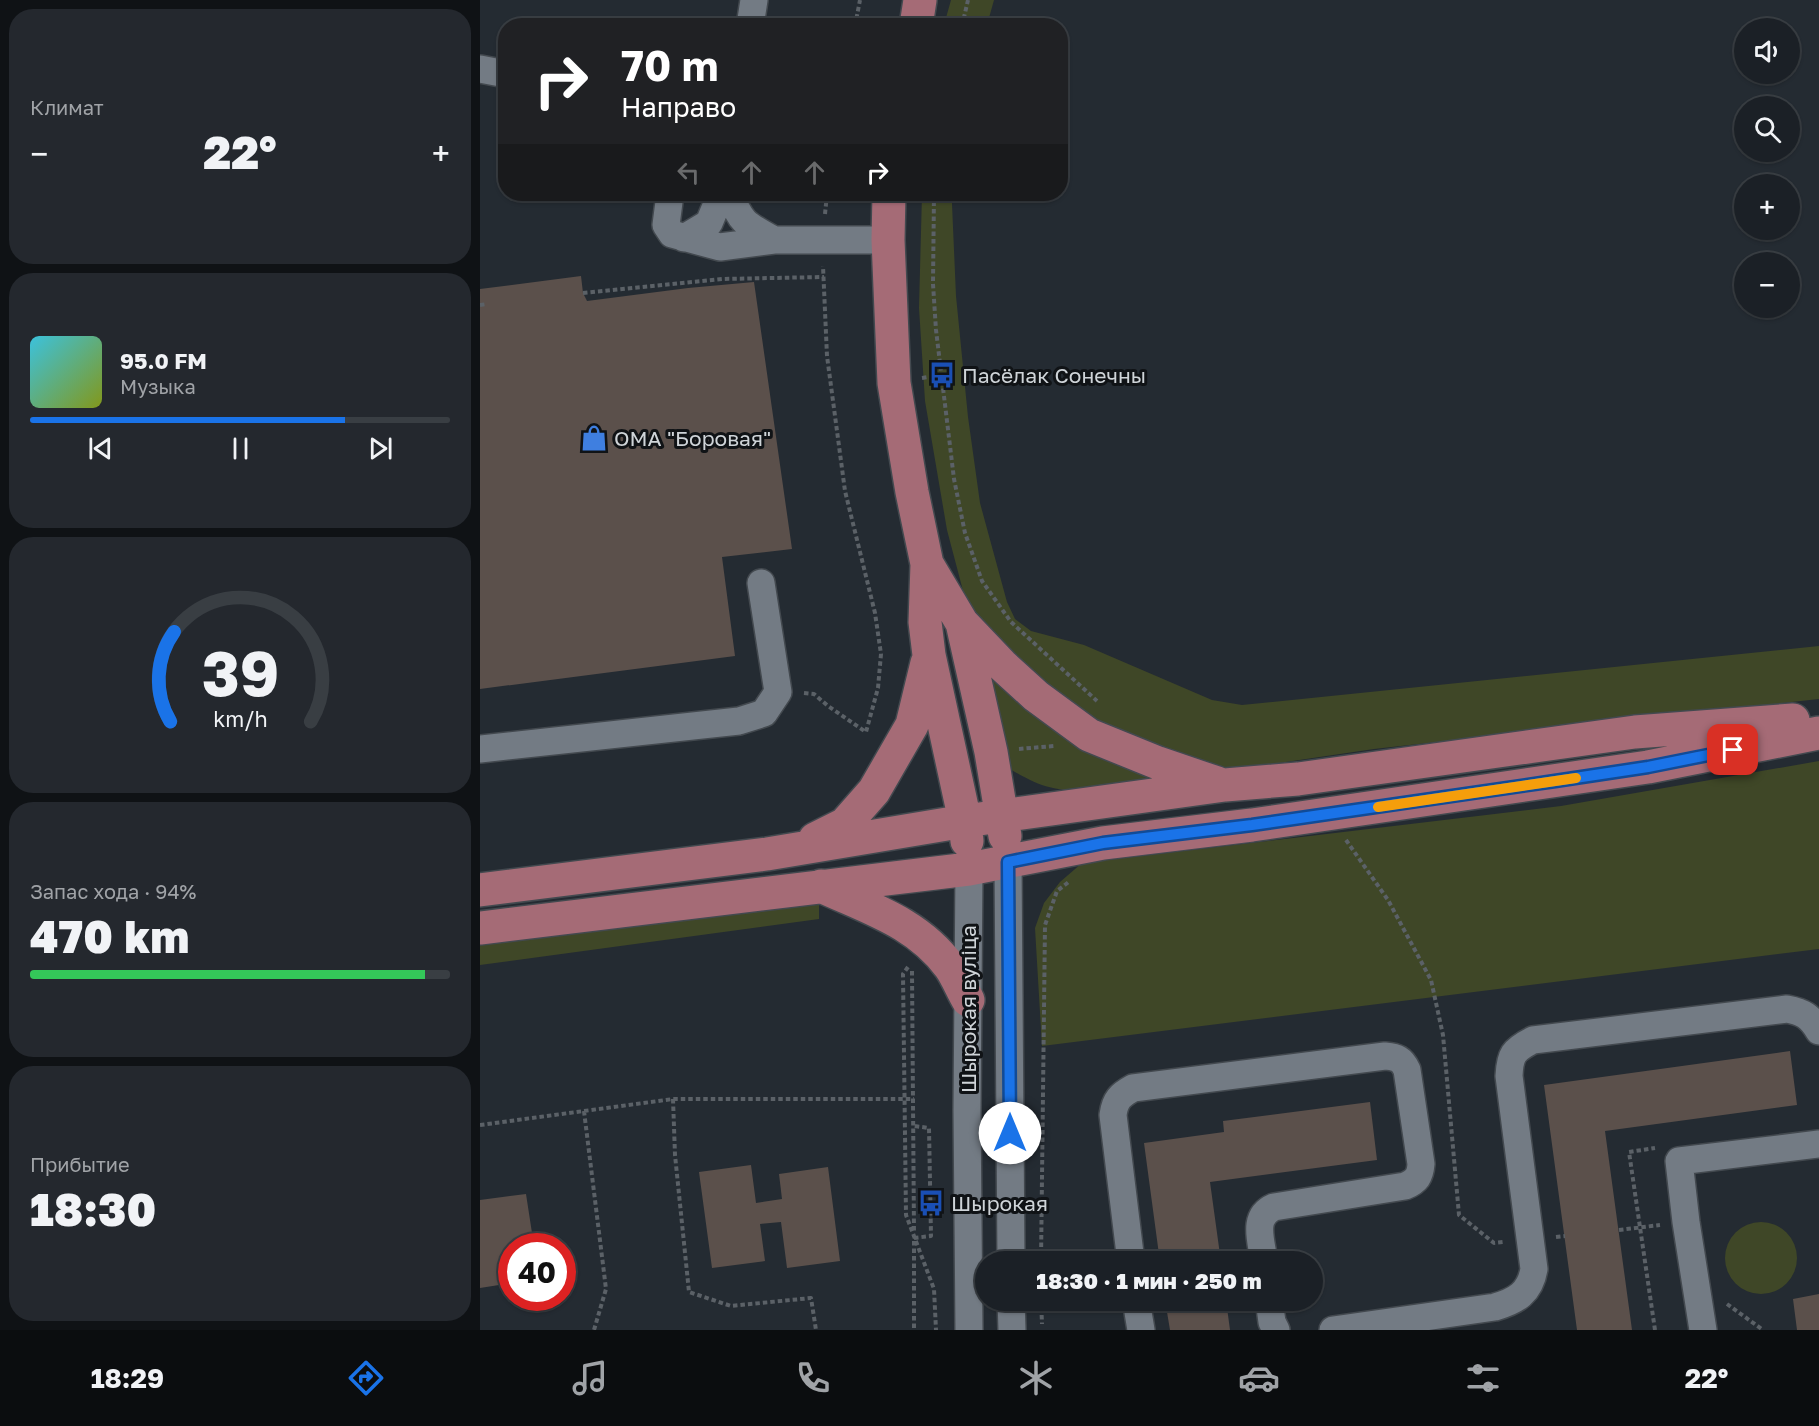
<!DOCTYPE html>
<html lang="ru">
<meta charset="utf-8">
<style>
:root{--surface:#1b2026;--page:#24282e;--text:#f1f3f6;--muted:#a0a3a7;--line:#393e43;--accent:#1a73e8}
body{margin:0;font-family:"Golos Text",sans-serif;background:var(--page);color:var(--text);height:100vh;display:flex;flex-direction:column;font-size:22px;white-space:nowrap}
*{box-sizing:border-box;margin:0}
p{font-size:20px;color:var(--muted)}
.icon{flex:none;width:33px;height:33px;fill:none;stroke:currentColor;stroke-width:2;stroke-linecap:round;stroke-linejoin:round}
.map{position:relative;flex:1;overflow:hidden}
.panel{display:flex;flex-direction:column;gap:9px;padding:9px;background:#0f1215;width:480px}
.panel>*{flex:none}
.banner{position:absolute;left:18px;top:18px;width:570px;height:183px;border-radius:24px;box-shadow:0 2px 4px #0004,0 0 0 2px var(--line);background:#202124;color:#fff;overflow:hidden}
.controls{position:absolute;left:1254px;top:18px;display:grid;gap:12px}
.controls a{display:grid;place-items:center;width:66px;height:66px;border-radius:50%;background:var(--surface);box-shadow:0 2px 4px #0004,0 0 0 2px var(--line);font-size:30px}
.speed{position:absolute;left:18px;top:1233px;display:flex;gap:12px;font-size:30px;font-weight:700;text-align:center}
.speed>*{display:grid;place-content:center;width:78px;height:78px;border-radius:50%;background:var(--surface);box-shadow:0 2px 4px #0004,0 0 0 2px var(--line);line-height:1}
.speed .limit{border:9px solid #d22;background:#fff;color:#111}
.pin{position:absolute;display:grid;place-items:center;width:51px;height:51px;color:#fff;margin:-26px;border-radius:12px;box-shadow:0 3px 9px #0006}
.me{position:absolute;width:66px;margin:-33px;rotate:0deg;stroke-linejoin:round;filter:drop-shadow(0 0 4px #0008)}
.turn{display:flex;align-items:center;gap:21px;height:126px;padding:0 24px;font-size:27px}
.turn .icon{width:78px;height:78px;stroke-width:2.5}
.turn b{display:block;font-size:42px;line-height:51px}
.lanes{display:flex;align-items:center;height:57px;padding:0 24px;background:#0003;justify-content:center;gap:30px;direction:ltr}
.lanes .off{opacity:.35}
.big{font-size:45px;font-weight:800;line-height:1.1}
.panel .tile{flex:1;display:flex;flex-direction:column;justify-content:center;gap:9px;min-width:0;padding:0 21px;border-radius:24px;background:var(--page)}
.panel .dial{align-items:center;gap:0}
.dial svg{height:156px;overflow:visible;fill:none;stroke:var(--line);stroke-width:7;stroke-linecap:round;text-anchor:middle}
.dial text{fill:var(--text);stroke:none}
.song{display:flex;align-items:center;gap:18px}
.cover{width:72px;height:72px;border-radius:9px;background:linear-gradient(135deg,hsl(190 70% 55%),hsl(70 70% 35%))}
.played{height:6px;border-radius:3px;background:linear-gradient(90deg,var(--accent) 75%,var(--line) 75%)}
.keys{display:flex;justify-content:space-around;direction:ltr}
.heat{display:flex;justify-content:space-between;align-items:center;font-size:33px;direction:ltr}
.charge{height:9px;border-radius:4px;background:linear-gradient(90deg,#34c759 94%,var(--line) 0)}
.trip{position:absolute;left:495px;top:1251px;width:348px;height:60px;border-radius:30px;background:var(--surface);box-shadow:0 2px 4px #0004,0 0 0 2px var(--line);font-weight:800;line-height:60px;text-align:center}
.dock{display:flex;height:96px;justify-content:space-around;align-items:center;background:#0b0d0f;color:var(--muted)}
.dock .icon{width:42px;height:42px}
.dock .on{color:var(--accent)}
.dock b{font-size:27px;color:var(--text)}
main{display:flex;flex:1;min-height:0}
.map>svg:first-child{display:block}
.green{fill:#3f4727}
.building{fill:#5b504b}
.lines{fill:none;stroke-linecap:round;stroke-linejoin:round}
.minor-casing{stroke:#43494f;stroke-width:30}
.major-casing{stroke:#43494f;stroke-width:36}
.path{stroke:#5b6167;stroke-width:4;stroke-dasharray:4.5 3;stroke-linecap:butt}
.minor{stroke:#737b84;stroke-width:27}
.major{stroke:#a56b76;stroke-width:33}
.route-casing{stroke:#114b97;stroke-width:15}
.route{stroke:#1a73e8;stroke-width:10}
.slow{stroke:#f59e0b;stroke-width:10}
.labels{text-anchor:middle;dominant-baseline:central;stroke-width:6;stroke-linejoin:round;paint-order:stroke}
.poi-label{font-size:21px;fill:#cfd4d8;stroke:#101316;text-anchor:start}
.street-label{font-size:21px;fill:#cfd4d8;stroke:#101316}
</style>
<main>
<section class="panel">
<div class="tile"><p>Климат</p>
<div class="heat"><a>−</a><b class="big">22°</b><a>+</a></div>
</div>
<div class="tile">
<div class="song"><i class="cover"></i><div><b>95.0 FM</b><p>Музыка</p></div></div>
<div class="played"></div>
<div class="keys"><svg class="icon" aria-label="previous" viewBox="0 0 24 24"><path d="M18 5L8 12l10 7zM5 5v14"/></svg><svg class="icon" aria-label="pause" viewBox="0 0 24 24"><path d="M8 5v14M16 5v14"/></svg><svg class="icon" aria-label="next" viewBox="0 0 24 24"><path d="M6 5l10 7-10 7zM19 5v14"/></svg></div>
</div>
<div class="tile dial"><svg viewBox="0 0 100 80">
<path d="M14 69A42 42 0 1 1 86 69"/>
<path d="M14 69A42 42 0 0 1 16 23" stroke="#1a73e8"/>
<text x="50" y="56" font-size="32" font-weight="700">39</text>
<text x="50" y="72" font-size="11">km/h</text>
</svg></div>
<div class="tile"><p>Запас хода · 94%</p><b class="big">470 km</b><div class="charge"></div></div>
<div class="tile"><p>Прибытие</p><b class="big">18:30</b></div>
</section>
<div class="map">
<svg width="1339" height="1330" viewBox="0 0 1339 1330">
<rect width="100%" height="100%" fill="#242b32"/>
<path class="green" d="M471,0h43l-7,25h-43z
M442,194h31l-1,10 4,92 12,121 12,86 27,99 8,17 16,12 53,14 128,55 30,5 577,-59v53l-445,50 -285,42c-35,0 -49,-4 -79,-22l-63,-239 -22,-129 -6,-93z
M1339,761v188l-777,97 -7,-118 9,-25 16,-21 22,-19 479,-57z
M339,893v26l-339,46v-28z
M1245 1258a36 36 0 1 1 72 0a36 36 0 1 1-72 0Z"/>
<path class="building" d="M101,276l2,17 4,8 101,-13 66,-6 38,267 -70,8 13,99 -255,33v-400z
M1310,1051l7,54 -192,26 27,199h-55l-33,-245z
M890,1102l7,58 -167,22 11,80h-61l-16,-119 80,-11 -1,-11z
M271,1165l5,38 26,-4 -3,-25 49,-7 12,94 -53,7 -6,-46 -21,2 5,37 -53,7 -13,-96z
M46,1194l8,52h-22v37l-32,5v-88z
M1339,1294v36h-22l-4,-31z
M685,1300h61l4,30h-60z"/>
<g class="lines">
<g class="minor-casing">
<path id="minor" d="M270,26l4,-26
M0,69l26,5
M190,194l-4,31 6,9 48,13 54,-7h114
M250,194c11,30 17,31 44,46
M204,238l25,-15 12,-29
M0,749l259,-28 25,-8 14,-21 -17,-109
M528,862l3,400
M489,869l-2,241 2,220
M651,1262l-18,-147c2,-15 7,-20 20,-27l252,-32c12,1 17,3 22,14l14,94c-1,12 -4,17 -16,22l-131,21c-23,10 -12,35 -10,55
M531,1300l1,30
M656,1300l5,30
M789,1300l3,22 4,8
M853,1330l162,-23c21,-6 35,-14 39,-38l-25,-193c1,-21 4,-26 24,-36l254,-31c16,3 23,7 32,22
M1223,1330l-17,-108 -7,-61 140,-17"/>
</g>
<g class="major-casing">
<path id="major" d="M436,26l4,-26
M409,194l-1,46 6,143 18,109 15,72 -2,58 4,33 36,166 2,20
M447,564l35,59 40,42 34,31 53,39 69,28 59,20
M482,623l29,129 14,84
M335,839l30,-15 29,-33 38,-66 15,-62
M341,886c47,22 96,36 129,81 7,10 12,23 18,33
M0,890l287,-36 198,-33 260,-36 73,-6 337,-47 158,-12
M0,928l489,-59 134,-26 149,-18 396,-58 171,-34"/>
</g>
<path class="path" d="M375,26l5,-26
M482,26l6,-26
M454,194l-1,90 3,46 18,149 11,54 17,48 29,41 86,79
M345,214l2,-20
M103,293l139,-14 102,-2
M0,305l7,-1
M442,378l20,-3
M324,693l10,1 14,12 38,26 12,-44 3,-34 -6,-41 -30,-122 -18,-135 -4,-90
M539,749l35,-3
M866,840l42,60 43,80 12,55 16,180 35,28 9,-1
M428,967l-5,7 3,241 28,74 2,41
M432,971l2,262
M193,1099l2,56 14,137 42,14 80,-8 5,32
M104,1111l22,178 -12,41
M0,1125l193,-26h241
M1139,1230l41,-5
M1076,1237l9,-1
M434,1238l17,-2 -2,-108 -15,-2
M434,1241v89
M561,1262l4,-337 12,-34 13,-10
M561,1300l1,24
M1247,1304l36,26
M1175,1330l-26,-178 26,-4"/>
<use href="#minor" class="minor"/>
<use href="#major" class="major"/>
</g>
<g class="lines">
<g class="route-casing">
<path id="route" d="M530,1133l-2,-271 95,-19 149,-18 303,-44 93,-14 85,-17"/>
</g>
<use href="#route" class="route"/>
<path class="slow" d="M898,807l198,-29"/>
</g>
<defs>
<g id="bus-bare" transform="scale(2.07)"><path d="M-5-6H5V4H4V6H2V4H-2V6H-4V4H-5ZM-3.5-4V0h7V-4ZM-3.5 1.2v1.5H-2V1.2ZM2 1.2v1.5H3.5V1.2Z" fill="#1a4fb4" stroke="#101316" stroke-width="2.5" paint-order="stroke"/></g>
<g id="shop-bare" transform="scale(2.07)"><path d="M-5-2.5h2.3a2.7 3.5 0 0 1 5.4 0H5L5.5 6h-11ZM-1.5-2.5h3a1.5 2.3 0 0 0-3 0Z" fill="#3f7fe0" stroke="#101316" stroke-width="2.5" paint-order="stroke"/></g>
</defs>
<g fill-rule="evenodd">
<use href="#bus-bare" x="462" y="375"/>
<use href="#shop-bare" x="114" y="438"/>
<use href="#bus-bare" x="451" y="1203"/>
</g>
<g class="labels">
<g class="poi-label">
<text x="482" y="375">Пасёлак Сонечны</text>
<text x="134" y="438">ОМА "Боровая"</text>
<text x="471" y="1203">Шырокая</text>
</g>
<g class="street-label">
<text transform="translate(488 1009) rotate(-90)">Шырокая вуліца</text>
</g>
</g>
</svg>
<div class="controls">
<a><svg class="icon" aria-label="sound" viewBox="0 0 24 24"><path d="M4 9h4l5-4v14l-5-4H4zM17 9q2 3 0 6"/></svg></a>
<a><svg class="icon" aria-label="search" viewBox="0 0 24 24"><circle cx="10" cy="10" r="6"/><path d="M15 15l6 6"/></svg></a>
<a>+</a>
<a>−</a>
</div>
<div class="speed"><div class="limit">40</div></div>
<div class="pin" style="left:1253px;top:750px;background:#d93025"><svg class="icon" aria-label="arrive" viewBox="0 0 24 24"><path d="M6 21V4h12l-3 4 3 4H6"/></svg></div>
<svg class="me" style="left:530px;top:1133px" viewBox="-20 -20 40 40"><circle r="19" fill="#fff"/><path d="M0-13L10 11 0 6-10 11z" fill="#1a73e8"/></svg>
<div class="trip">18:30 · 1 мин · 250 m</div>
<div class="banner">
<div class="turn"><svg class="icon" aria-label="right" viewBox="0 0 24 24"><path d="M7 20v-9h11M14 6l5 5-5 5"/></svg><div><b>70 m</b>Направо</div></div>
<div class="lanes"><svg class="icon off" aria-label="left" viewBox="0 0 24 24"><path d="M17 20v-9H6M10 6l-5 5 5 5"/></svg><svg class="icon off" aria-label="ahead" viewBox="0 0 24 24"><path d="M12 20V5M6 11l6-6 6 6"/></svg><svg class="icon off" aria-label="ahead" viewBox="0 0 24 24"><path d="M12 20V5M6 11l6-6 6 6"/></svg><svg class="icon" aria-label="right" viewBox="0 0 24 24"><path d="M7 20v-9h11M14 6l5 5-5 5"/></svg></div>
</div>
</div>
</main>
<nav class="dock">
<b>18:29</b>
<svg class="icon on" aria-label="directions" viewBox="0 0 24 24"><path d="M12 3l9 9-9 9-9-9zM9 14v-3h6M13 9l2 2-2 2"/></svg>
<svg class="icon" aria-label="music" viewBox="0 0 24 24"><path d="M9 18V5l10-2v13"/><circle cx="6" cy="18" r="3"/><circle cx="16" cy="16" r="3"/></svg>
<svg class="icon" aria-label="phone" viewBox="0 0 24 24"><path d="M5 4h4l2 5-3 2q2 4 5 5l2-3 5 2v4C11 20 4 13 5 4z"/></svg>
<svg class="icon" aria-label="climate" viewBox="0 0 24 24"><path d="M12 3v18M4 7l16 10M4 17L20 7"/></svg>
<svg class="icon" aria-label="car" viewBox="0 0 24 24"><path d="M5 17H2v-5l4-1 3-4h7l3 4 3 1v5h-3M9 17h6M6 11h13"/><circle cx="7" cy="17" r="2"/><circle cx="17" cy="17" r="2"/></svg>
<svg class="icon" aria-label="filters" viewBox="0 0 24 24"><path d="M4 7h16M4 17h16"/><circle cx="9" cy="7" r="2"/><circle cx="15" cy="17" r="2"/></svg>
<b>22°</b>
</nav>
